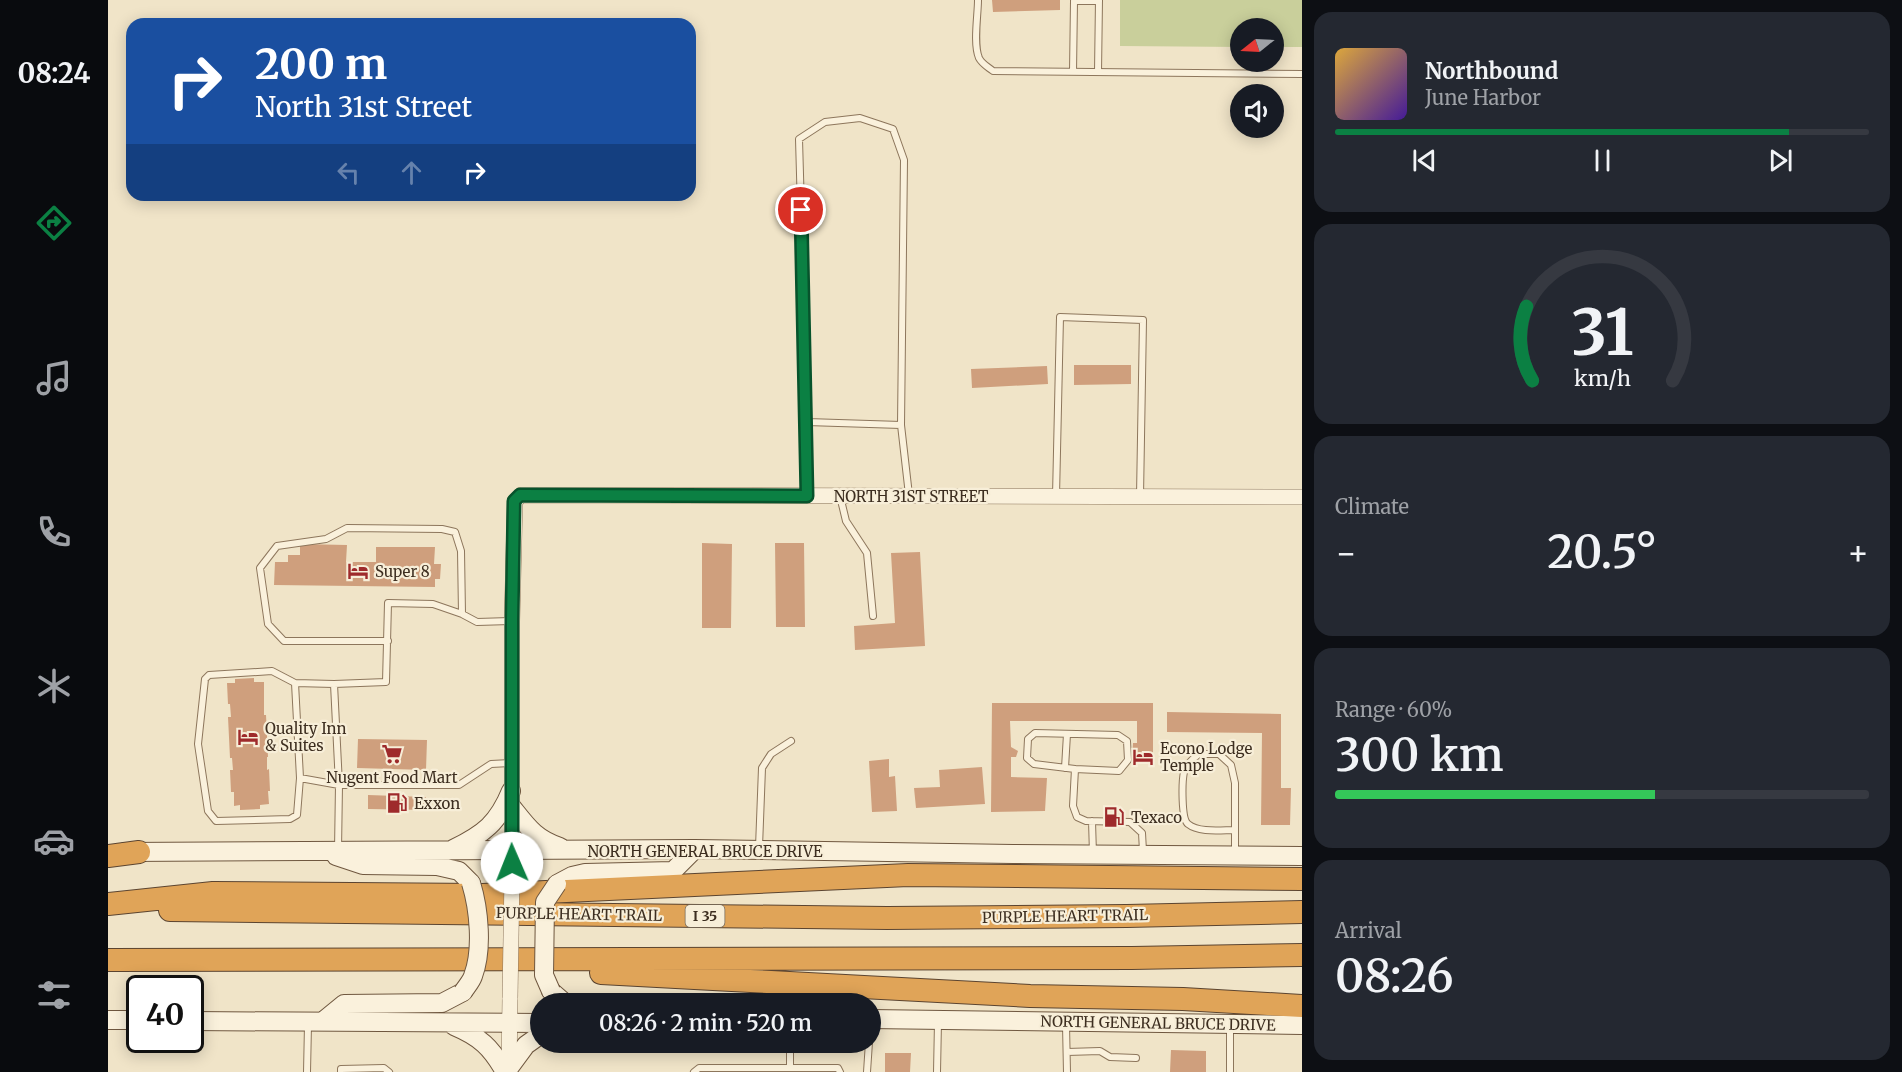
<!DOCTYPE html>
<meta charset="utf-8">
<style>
:root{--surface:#171b24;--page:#242831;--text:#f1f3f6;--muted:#9ea1a6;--line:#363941;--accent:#0b8043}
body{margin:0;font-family:Merriweather,serif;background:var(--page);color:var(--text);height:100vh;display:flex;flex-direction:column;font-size:22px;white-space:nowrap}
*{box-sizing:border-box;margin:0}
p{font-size:20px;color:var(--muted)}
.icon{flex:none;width:33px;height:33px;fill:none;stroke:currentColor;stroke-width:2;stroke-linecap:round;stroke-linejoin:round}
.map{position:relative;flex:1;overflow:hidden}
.drawer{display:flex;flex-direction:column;gap:12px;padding:12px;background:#0d0f14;width:600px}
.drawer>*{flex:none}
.hud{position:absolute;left:18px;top:18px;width:570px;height:183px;border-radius:18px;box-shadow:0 3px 15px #0003;background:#1a4fa0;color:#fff;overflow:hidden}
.needle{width:39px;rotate:252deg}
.controls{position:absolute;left:1122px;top:18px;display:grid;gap:12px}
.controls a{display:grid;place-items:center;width:54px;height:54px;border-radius:50%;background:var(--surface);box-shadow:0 3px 15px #0003;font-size:30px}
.speed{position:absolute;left:18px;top:975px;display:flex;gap:12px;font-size:30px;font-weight:700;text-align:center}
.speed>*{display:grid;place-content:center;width:78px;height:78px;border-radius:50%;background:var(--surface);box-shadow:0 3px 15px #0003;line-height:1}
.speed .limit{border:3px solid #111;border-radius:9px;background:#fff;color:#111}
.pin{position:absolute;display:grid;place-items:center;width:51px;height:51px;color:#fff;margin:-26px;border:3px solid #fff;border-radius:50%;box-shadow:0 2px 6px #0007}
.me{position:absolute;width:66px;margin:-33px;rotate:359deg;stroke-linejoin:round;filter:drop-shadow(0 0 4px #0008)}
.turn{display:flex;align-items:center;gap:21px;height:126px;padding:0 30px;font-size:27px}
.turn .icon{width:78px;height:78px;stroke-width:2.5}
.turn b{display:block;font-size:42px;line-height:51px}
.lanes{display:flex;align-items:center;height:57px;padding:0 30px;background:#0003;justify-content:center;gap:30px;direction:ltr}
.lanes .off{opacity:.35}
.big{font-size:45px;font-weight:600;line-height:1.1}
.drawer .widget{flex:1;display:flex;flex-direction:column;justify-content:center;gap:9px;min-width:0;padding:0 21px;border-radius:18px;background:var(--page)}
.drawer .dial{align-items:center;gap:0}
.dial svg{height:156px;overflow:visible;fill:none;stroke:var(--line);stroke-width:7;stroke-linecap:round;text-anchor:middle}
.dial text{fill:var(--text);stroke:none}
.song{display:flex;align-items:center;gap:18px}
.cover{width:72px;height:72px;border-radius:9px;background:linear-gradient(135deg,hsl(40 70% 55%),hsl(260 70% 35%))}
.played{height:6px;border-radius:3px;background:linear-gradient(90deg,var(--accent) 85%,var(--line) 85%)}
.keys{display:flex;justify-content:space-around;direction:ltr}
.heat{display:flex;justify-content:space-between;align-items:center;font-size:33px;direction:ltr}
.charge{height:9px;border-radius:4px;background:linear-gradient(90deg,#34c759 60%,var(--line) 0)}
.trip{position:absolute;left:422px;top:993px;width:351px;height:60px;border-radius:30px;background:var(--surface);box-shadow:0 3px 15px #0003;font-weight:600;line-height:60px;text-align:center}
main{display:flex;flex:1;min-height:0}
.menu{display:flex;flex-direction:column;width:108px;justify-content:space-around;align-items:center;background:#090b0e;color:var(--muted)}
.menu .icon{width:42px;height:42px}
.menu .current{color:var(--accent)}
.menu b{font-size:27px;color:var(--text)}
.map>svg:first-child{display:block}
.green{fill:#c9cf9b}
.building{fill:#cf9f7d}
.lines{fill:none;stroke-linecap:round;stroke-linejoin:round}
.service-casing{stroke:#8d765c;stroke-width:8}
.tertiary-casing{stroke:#8d765c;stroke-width:16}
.secondary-casing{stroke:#6f573f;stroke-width:20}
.motorway-casing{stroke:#5b4430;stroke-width:24}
.service{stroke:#faf1dc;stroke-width:6}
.tertiary{stroke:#faf1dc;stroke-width:15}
.secondary{stroke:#faf1dc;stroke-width:18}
.motorway{stroke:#e0a458;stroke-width:22}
.tertiary-bridge-casing{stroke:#8d765c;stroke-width:16;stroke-linecap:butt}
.secondary-bridge-casing{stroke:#6f573f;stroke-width:20;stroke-linecap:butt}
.tertiary-bridge{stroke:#faf1dc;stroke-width:15}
.secondary-bridge{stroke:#faf1dc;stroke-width:18}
.route-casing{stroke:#07532c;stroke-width:15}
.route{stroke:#0b8043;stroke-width:10}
.labels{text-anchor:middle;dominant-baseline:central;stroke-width:4.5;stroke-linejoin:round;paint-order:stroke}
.shield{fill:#f7eed8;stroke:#756857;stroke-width:1.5}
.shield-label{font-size:14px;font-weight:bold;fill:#3d2e20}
.street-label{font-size:15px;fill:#3d2e20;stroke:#f7eed8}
.poi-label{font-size:15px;fill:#3d2e20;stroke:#f7eed8;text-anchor:start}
</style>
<main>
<nav class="menu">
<b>08:24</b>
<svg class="icon current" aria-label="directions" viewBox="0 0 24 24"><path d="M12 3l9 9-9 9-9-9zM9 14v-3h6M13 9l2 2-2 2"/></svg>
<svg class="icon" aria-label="music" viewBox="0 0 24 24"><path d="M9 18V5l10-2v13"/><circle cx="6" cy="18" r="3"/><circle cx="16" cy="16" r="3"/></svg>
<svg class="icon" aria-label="phone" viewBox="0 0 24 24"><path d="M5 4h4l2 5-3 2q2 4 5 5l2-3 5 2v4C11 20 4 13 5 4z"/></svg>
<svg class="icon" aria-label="climate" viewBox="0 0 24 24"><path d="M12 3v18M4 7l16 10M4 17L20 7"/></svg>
<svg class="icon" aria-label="car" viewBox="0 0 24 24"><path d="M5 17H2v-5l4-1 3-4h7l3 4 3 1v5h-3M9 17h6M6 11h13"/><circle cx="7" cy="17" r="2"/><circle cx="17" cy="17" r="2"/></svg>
<svg class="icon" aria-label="filters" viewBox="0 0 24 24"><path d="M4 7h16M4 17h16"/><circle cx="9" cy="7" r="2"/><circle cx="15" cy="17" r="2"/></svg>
</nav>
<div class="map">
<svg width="1194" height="1072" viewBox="0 0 1194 1072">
<rect width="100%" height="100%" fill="#f0e4c8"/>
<path class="green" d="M1012,0h182v47h-28v-19h-34v19l-120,-1z"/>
<path class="building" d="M884,0h68v10l-67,2z
M966,365h57v19l-57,1z
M939,366l1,18 -76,4 -1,-19z
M594,543l30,1 -1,84h-29z
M667,543h29l1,84h-29z
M192,544l47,1 -1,17h30v-15h59l-1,17h7l-1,15h-5v8l-161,-2 1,-23h13v-7h12z
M812,552l5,94 -70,4 -1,-24 41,-3 -4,-70z
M146,678v4h10v33h2l2,42h-1v13l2,-1 1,22h-2l1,13 -9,1v4l-20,1v-5l-6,1v-14h-3l-1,-22h3l-1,-12h-2l-2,-41h3l-1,-13h-2l-1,-21h8v-4z
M884,703h161v59l-14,2 -2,-5 -5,-1 1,-15h4v-22h-127l1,26 7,4 -2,6h-5v20l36,1 -2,33 -54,1z
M1059,712l114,2v74h10l-1,37h-29l1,-92 -95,-1z
M250,739l69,1 -1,30 -69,-2z
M781,759v18l6,-1 2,35 -25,1 -3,-51z
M874,767l3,37 -69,4 -2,-20 26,-1 -1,-17z
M260,795l58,2v13l-58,-1z
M1063,1050l35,1v21h-36z
M777,1053h26l-1,19h-25z"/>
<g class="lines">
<g class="service-casing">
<path id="service" d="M870,0c0,15 -5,44 1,58 3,6 9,9 14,13l309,3
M965,72l1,-71h25
M990,72l1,-72
M699,422l-8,-283 26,-17 35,-4 33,11 11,31 -3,265
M699,495v-73l94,3 8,70
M732,496l6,25 21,32 6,63
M948,496l4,-179 83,3 -3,176
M280,641h-104l-16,-17 -8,-56 17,-22 49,-7 21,-11 95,1 13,3 6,19 1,63 15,8 35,-1
M187,683l5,95
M226,684l-39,-1 -23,-12 -63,4 -4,4 -7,65 10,67 8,10 74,-2 7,-4 3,-37 39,7h120l32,-21 20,-1
M957,768l2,-34
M967,769l44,2 9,-11 -1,-19 -9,-6 -83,-2 -7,6 -1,19 7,6 41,5 -2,37 4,11 9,4 44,1 12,11 1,18
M984,821l1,33
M1127,830c-14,0 -36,3 -47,-6 -7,-5 -6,-43 -4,-52 3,-8 8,-13 15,-18h20l12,11 4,18v72
M651,847l3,-79 9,-14 20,-13
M230,850l1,-65 -5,-101 52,-2 2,-79 45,1 29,10
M958,1025l1,47
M682,1042v26
M959,1052l33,-1 10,6 26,1
M199,1072l1,-47
M233,1072v-3l43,-1 5,4
M586,1072l5,-4h139l2,4
M759,1072l2,-30
M829,1072l1,-50
M1122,1072v-45"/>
</g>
<g class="tertiary-casing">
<path id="tertiary" d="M404,876v-255l3,-120 6,-6 781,2
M401,1072l1,-74"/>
</g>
<g class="secondary-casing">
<path id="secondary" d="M403,806c16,20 24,33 49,41
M345,849c31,-15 45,-26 58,-58
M17,852l570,-3 318,5 289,2
M228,856l27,9 74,1 22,5 12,12
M449,884l15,-8 13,-3 88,-2 22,-22
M443,991l15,13
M762,1019l432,6
M0,1020h32
M82,1021l350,2
M214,1022l22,-18 98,-1 21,-11
M346,1026c26,11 37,21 51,46
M401,1068l17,-23 14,-10"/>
</g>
<g class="motorway-casing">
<path id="motorway" d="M0,856l31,-4
M0,904l105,-11 269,2 426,-20 394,4
M62,910l717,8 240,-2 175,-4
M0,960l1024,-2 170,-3
M493,973l429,23 153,3 119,7"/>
</g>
<use href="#service" class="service"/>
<use href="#tertiary" class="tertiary"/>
<use href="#secondary" class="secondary"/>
<use href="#motorway" class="motorway"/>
<g class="tertiary-bridge-casing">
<path id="tertiary-bridge" d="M402,998l2,-122"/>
</g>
<g class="secondary-bridge-casing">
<path id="secondary-bridge" d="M443,991l-7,-16 1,-73 12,-18
M355,992c3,-5 8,-10 10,-16 10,-26 6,-67 -2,-93"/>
</g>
<use href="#tertiary-bridge" class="tertiary-bridge"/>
<use href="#secondary-bridge" class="secondary-bridge"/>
</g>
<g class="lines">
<g class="route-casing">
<path id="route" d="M404,863v-242l2,-120 6,-6 287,1 -6,-286"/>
</g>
<use href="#route" class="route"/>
</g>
<defs>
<g id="hotel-bare" transform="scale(1.62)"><path d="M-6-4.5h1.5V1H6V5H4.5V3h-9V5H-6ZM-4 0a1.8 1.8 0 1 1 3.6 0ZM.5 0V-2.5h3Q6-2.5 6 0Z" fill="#9e2a2b" stroke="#f7eed8" stroke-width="2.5" paint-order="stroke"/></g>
<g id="supermarket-bare" transform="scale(1.62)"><path d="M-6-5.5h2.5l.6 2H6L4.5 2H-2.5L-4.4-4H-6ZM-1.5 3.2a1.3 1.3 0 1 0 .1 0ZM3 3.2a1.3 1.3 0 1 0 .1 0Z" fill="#9e2a2b" stroke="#f7eed8" stroke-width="2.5" paint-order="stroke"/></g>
<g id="fuel-bare" transform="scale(1.62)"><path d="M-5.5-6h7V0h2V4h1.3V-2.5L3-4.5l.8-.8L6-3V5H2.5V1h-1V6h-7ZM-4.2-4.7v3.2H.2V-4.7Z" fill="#9e2a2b" stroke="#f7eed8" stroke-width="2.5" paint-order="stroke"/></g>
</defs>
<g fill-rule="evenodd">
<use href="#hotel-bare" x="250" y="571"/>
<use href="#hotel-bare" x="140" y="737"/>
<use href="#supermarket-bare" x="284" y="754"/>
<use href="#hotel-bare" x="1035" y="757"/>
<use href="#fuel-bare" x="289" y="803"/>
<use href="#fuel-bare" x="1006" y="817"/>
</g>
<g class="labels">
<rect class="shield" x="577.5" y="905" width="39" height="22" rx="4.5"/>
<g class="shield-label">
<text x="597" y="916">I 35</text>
</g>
<g class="street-label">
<text x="803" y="496">NORTH 31ST STREET</text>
<text x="597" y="851">NORTH GENERAL BRUCE DRIVE</text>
<text transform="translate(471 914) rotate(1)">PURPLE HEART TRAIL</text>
<text transform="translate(957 916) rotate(-1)">PURPLE HEART TRAIL</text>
<text transform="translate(1050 1023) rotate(1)">NORTH GENERAL BRUCE DRIVE</text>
</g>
<g class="poi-label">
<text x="267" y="571">Super 8</text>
<text x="157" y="728">Quality Inn<tspan x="157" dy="17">&amp; Suites</tspan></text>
<text x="1052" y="748">Econo Lodge<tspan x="1052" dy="17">Temple</tspan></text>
<text x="284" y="777" text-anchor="middle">Nugent Food Mart</text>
<text x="306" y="803">Exxon</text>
<text x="1023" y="817">Texaco</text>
</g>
</g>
</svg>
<div class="controls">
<a><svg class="needle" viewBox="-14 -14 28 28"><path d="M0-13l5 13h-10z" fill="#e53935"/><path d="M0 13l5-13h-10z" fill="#9ea1a6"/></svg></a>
<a><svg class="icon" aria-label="sound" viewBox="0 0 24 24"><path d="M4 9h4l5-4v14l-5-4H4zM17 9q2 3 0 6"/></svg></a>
</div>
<div class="speed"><div class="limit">40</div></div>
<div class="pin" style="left:693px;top:210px;background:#d93025"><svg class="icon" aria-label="arrive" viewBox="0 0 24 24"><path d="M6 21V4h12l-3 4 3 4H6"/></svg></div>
<svg class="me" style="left:404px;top:863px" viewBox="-20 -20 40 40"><circle r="19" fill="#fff"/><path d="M0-13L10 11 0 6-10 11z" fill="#0b8043"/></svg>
<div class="trip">08:26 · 2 min · 520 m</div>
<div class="hud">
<div class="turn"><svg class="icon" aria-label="right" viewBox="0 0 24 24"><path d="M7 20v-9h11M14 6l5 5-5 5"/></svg><div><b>200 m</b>North 31st Street</div></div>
<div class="lanes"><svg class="icon off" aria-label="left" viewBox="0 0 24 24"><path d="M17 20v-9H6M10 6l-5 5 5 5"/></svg><svg class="icon off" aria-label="ahead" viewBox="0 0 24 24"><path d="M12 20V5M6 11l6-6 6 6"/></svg><svg class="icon" aria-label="right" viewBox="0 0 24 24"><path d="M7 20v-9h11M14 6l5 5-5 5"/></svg></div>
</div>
</div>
<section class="drawer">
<div class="widget">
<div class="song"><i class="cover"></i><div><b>Northbound</b><p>June Harbor</p></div></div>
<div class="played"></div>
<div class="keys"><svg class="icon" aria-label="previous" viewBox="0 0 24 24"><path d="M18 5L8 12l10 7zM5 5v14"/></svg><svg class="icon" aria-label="pause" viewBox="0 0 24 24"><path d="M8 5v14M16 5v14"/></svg><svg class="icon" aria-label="next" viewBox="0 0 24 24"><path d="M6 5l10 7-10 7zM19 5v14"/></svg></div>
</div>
<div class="widget dial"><svg viewBox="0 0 100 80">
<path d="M14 69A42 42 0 1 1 86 69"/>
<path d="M14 69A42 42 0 0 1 11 31" stroke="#0b8043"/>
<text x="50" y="56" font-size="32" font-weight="700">31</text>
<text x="50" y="72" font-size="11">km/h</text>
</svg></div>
<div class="widget"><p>Climate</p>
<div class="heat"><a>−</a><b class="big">20.5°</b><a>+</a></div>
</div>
<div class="widget"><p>Range · 60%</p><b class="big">300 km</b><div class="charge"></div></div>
<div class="widget"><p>Arrival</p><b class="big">08:26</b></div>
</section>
</main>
